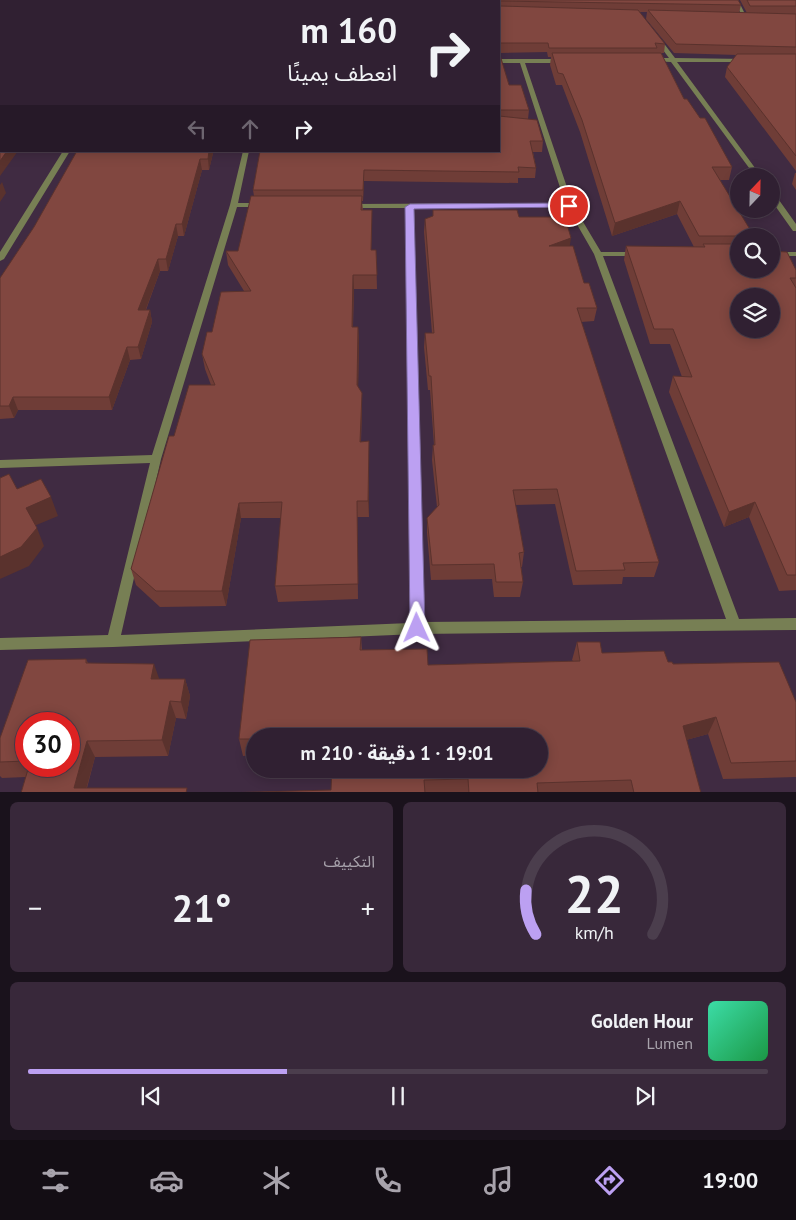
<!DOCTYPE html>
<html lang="ar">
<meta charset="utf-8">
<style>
:root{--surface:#302032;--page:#38283a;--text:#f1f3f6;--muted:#a8a3ac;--line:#4b3e4d;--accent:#bca0f2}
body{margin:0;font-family:"PT Sans","Noto Sans Arabic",sans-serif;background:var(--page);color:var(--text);direction:rtl;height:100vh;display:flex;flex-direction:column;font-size:19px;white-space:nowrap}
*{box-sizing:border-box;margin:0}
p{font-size:16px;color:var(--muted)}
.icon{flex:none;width:28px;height:28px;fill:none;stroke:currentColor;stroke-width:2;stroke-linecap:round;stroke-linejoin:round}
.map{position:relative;height:792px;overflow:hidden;direction:ltr}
.panel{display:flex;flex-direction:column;gap:10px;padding:10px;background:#1a121c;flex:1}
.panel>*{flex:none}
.guide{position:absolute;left:0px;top:0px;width:500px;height:152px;box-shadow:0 2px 12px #0003,0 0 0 1px var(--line);direction:rtl;background:#302032;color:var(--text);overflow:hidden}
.needle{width:32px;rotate:22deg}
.buttons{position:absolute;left:730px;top:168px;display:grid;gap:10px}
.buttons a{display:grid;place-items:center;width:50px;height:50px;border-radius:50%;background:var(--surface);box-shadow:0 2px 12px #0003,0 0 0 1px var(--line);font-size:25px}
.speed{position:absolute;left:15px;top:712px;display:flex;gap:10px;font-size:25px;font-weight:700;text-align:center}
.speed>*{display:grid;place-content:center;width:65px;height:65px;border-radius:50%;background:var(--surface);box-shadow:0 2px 12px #0003,0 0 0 1px var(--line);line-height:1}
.speed .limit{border:8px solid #d22;background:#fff;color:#111}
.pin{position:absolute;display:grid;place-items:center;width:42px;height:42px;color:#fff;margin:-21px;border:2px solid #fff;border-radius:50%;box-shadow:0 1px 5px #0007}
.me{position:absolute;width:55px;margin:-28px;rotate:359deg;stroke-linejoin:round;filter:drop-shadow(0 0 4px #0008)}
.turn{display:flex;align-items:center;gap:18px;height:105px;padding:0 20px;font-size:22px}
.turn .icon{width:65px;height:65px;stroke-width:2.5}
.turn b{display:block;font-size:35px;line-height:42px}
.lanes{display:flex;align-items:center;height:48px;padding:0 20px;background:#0003;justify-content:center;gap:25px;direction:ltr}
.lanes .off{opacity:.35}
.big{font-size:38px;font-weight:700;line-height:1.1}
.panel .tile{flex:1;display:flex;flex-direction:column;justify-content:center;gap:8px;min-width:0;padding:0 18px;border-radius:8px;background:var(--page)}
.panel .dial{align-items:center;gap:0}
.dial svg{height:130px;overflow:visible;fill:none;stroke:var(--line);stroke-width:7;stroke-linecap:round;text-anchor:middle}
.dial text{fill:var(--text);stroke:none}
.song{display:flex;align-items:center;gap:15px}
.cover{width:60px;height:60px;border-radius:8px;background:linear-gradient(135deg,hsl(160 70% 55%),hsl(140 70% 35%))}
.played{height:5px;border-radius:2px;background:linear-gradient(90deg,var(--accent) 35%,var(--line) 35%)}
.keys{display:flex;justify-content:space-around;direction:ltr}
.heat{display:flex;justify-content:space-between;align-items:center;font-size:28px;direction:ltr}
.panel .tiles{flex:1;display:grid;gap:10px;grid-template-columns:1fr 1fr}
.tile:last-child{grid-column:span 2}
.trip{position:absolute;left:246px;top:728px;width:302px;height:50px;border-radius:25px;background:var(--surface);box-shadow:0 2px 12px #0003,0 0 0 1px var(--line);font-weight:700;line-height:50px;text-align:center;direction:rtl}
.tabs{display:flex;height:80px;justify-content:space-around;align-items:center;background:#130d14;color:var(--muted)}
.tabs .icon{width:35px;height:35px}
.tabs .on{color:var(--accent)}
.tabs b{font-size:22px;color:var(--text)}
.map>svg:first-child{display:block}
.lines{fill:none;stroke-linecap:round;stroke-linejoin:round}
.minor{fill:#777f54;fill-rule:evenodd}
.wall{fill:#6f3d37;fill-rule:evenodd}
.shaded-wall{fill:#5a322d}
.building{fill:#814740;stroke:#5a322d;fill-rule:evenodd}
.route{fill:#bca0f2;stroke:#7a689d}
</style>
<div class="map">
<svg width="796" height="793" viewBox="0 0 796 793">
<rect width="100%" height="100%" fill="#402b42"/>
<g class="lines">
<path class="minor" d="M734,0h4l10,20h-4z
M655,37h4l16,21 72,1v2l-2,1h-68l84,114h-6l-84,-114 -21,-1v-2l2,-1h17l-15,-20z
M499,59h64l3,2 -3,2h-38l48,142 28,47h36l4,2 -4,2h-34l136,363 57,-1v12l-379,4 -304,13 -113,3v-12l108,-3 42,-172 -150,5v-8l152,-5 78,-250 13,-54h6l-11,52h25l4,2 -4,2h-26l-76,252 -40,176 289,-12 -4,-415h-56l-4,-2 4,-2 215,-1 -45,-140h-21zM567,207l27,47 132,365 -303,3 -9,-414z
M63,151h7l-66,108 -4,2v-9z
M771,193h3l22,31v7h-3l-22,-31z
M771,252h25v4h-25z"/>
</g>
<path class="wall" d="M738,0l3,5 -2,8h8l-7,-13h56v171l-71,-94 2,-10 10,-12 -63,-2 -28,-34 1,-7h-8l26,32 -1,9h-3l23,46 48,68 -3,13h-9l19,56v33l57,1v320l-17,1 -30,-74 -25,10 -55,-135 4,-16 9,1 -12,-33h-20l-26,-84 2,-14 68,1 -17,-33 -65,22 -32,-104 -18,-47h-6l-6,-20 1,-8h-3l-1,-5 -48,1v-52z
M499,54l10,31 20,25 -1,9 15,22 -1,11h-9l3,16 -1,10h-17v5l-154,-2 -1,20h-1l1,9h9l-1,40h5l1,39h-23l-1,38h5l1,15 -1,44 4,23 -1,33 8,15v60h-12l1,82 -80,3 -3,-16 6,-68h-40l-15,88 -66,1 -24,-22 -5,-16 43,-133 37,-51 -6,-16 -3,-15 10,-22 32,-41 -16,-26 -2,-14h12l16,-55 -1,-6 7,-37h-9l-1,-2h249z
M77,151h165l-1,2h-28l-4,17h-7l-18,66h-6l-10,35h-8l-14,39h4l2,12 -11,37 -11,1 -18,50h-94l-4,8 -14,1v-141l34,-51z
M795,173h1v17l-4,-6z
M519,217l51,29 14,37 13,25 -3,13 -13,1 78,240 -5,15h-31l-1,7 -49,1 -18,-81 -40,1 9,47 -2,15h-1l2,15 -3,15h-26l-2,-18 -61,1 -4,-47v-15l10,-11 -5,-47 1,-15h1l-4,-55h-2l-4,-43 1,-14h7l-8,-101 1,-13z
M361,637l1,13 66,15 145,-4 -1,-1 5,-18 25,11 66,9 128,40v75l-73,2 -15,-45 -22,6 15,53h-478l108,-3 209,-54h-285v19l-12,1 -4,-17z
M86,659l2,4 71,16h26l5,17 -4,23 -10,-1 -8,38 -73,1 -8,31 -66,5 5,-16 -24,1 -2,-2v-38zM26,724l43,42h-43z"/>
<path class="shaded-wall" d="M86,0h9l-1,1h-9z
M7,151h11l-18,25v-15z
M209,151h4v2l-4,17 -1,-11z
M200,159l2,11 -18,66 -2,-12z
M364,170v11l-1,20v-11z
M2,182l4,11 -6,9v-17z
M680,201l-3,13 -65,22 3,-13z
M176,224l2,12 -10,35 -2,-12z
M571,238l-2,13 -20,-5z
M158,259l2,12 -19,51 -3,-12z
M353,275l1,14 -2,53v-15z
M150,310l2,12 -11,37 -3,-12z
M358,327l1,15 -1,58 -1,-15z
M127,347l3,13 -18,50 -3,-13z
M362,393v16l-2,48v-15z
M13,397l5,13 -4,8 -5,-12z
M369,441v76l-1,-16z
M51,497l7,19 -24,10 -8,-18z
M755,502l-6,15 -25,10 5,-15z
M239,503l2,15 -15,88 -4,-15z
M37,528l7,18 -15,20 -29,13v-22z
M154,664l6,17 -9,-2z
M185,679l5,17 -4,23 -5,-17z
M170,701l6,17 -8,38 -6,-16z
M716,717l-8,17 -33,9 8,-17z
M87,741l8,16 -10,36 -11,-5z"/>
<path class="building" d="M0,0h86l-1,1h-84v150h6l-7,10z
M171,0h567l3,5 -243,-4h-327z
M747,0h49v6h-46z
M499,3l1,3 138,4 27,34 -10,-1 2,5h-108l-1,-5h-49z
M648,10l148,4v33l-120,-3z
M552,53h109l23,46h3l13,19h5l27,49h-20l42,69h-55l-19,-35 -65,22 -33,-103 -19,-46 -5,-1z
M499,54l1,1 9,30h12l8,25h-29l-1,3z
M737,54h59v102l-69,-89z
M499,116l38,4 6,21h-13l6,27 -18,-1 1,5 -155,-2 -1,20h-110l7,-39h239z
M77,151h132l-1,8h-8l-18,65h-6l-10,35h-8l-20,51h12l-12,37h-11l-18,50h-96l-4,9h-9v-128l34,-51z
M251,196h111l-1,14h11l-1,40h5l1,25h-24l-1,52h6l-1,58 5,8 -2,49 9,-1 -1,60h-11l1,83 -83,2 7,-84 -43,1 -17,88h-66l-25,-22 38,-133h5l15,-51h26l-13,-31 5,-22h5l9,-40 30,-1 -25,-40h12z
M433,210h84l2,7h46l6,21 -22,8h24l11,37h5l8,25h-20l82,254 -36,1 2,7 -49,1 -19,-82 -44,1 11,62 -5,1 4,29h-27l-2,-18 -62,1 -5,-47 12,-13 -6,-60h2l-4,-69h-2l-4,-43h9l-9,-114 8,-3z
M703,244h36v25h32v-18l16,1 9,18v8h-6l6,10v287h-9l-32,-73 -26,10 -56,-136 19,1 -19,-48h-19l-28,-83 79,1zM739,296h32v33h-32z
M9,474l8,15 24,-10 10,18 -25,11 11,20 -16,19 -21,10v-79z
M361,637l-1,13 67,-1 1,16 152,-4 -3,-19h23l2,11 62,-2 4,11h4l1,2 106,-2 17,40v59l-65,2 -15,-46 -33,9 18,67h-67l-3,-13 -94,3 1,10h-69l-1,-14 -44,1 1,13h-202l108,-3 1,-21h208v-33h-285v3h-16l11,-99z
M86,659v4l68,1 -3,15h34l-4,23 -11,-1 -8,39 -75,1 -13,47h113l-1,5h-165l8,-27h40v-42h-43v37l-26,1v-24l28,-78z"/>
<path class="route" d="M569,203l3,1v3l-158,2 11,419 -2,4 -6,2 -5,-2 -2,-4 -5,-421 5,-3z"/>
</svg>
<div class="buttons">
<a><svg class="needle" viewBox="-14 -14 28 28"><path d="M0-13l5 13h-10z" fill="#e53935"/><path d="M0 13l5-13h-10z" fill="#a8a3ac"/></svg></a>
<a><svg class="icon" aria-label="search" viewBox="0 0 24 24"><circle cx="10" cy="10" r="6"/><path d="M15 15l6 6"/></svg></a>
<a><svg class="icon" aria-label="layers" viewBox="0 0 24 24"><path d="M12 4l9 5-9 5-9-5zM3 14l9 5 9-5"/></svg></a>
</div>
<div class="speed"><div class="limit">30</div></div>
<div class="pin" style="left:569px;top:206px;background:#d93025"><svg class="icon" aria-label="arrive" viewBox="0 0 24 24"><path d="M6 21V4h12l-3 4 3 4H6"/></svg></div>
<svg class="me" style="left:417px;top:628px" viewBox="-20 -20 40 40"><path d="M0-17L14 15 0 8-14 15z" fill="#bca0f2" stroke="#fff" stroke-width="4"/></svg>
<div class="trip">19:01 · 1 دقيقة · 210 m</div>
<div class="guide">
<div class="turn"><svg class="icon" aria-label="right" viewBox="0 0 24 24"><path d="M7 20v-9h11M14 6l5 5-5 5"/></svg><div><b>160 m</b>انعطف يمينًا</div></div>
<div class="lanes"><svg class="icon off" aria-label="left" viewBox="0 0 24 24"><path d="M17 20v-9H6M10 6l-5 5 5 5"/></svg><svg class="icon off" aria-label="ahead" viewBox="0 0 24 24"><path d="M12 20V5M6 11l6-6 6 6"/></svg><svg class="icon" aria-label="right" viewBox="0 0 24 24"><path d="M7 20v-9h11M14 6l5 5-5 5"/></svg></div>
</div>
</div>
<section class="panel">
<div class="tiles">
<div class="tile dial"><svg viewBox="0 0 100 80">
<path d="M14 69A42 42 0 1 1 86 69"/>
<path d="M14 69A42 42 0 0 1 8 42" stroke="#bca0f2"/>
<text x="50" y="56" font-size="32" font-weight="700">22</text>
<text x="50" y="72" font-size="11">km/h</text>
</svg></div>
<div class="tile"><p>التكييف</p>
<div class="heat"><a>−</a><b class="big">21°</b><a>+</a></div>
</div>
<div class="tile">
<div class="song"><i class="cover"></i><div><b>Golden Hour</b><p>Lumen</p></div></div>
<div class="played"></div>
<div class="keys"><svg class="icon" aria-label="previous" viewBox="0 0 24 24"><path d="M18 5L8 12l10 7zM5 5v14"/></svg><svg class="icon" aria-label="pause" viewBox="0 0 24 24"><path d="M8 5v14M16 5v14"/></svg><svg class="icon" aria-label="next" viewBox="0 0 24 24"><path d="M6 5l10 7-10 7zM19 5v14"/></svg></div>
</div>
</div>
</section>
<nav class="tabs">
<b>19:00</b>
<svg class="icon on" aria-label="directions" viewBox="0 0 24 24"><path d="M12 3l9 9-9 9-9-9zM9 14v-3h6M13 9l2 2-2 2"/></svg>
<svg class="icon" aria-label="music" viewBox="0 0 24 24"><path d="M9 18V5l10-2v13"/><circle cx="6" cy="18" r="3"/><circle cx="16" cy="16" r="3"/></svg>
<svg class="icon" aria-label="phone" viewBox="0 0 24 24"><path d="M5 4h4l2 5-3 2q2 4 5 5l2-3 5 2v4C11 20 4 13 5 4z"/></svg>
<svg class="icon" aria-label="climate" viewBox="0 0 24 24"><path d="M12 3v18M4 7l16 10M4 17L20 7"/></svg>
<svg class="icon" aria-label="car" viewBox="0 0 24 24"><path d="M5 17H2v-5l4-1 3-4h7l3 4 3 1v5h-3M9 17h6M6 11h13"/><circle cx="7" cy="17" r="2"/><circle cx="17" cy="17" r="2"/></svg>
<svg class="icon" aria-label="filters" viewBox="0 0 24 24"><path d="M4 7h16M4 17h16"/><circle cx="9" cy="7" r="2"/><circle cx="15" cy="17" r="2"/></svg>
</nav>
